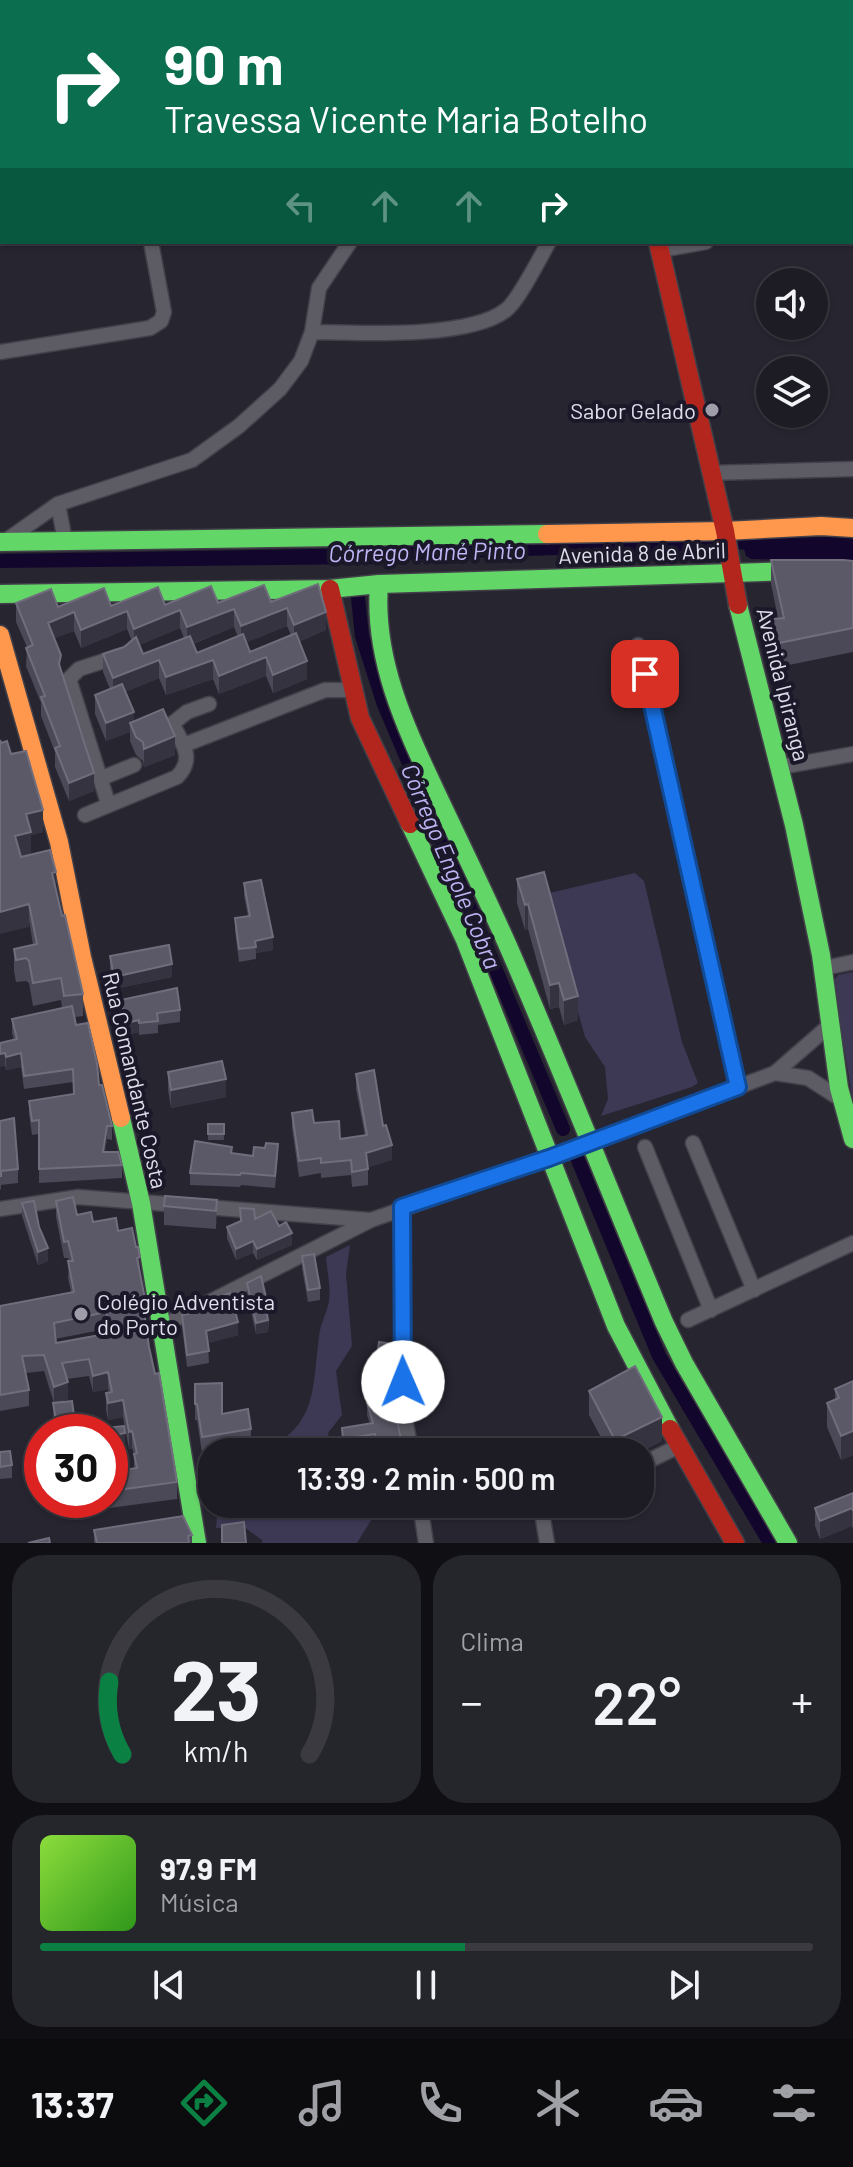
<!DOCTYPE html>
<html lang="pt">
<meta charset="utf-8">
<style>
:root{--surface:#1d1c24;--page:#25252c;--text:#f1f3f6;--muted:#a0a1a6;--line:#3b3a41;--accent:#0b8043}
body{margin:0;font-family:Barlow,sans-serif;background:var(--page);color:var(--text);height:100vh;display:flex;flex-direction:column;font-size:30px;white-space:nowrap}
*{box-sizing:border-box;margin:0}
p{font-size:26px;color:var(--muted)}
.icon{flex:none;width:44px;height:44px;fill:none;stroke:currentColor;stroke-width:2;stroke-linecap:round;stroke-linejoin:round}
.map{position:relative;height:1543px;overflow:hidden}
.sheet{display:flex;flex-direction:column;gap:12px;padding:12px;background:#100f14;flex:1}
.sheet>*{flex:none}
.banner{position:absolute;left:0px;top:0px;width:854px;height:244px;box-shadow:0 2px 6px #0004,0 0 0 2px var(--line);background:#0b6e4f;color:#fff;overflow:hidden}
.tools{position:absolute;left:756px;top:268px;display:grid;gap:16px}
.tools a{display:grid;place-items:center;width:72px;height:72px;border-radius:50%;background:var(--surface);box-shadow:0 2px 6px #0004,0 0 0 2px var(--line);font-size:40px}
.speed{position:absolute;left:24px;top:1414px;display:flex;gap:16px;font-size:40px;font-weight:700;text-align:center}
.speed>*{display:grid;place-content:center;width:104px;height:104px;border-radius:50%;background:var(--surface);box-shadow:0 2px 6px #0004,0 0 0 2px var(--line);line-height:1}
.speed .limit{border:12px solid #d22;background:#fff;color:#111}
.pin{position:absolute;display:grid;place-items:center;width:68px;height:68px;color:#fff;margin:-34px;border-radius:16px;box-shadow:0 4px 12px #0006}
.me{position:absolute;width:88px;margin:-44px;rotate:359deg;stroke-linejoin:round;filter:drop-shadow(0 0 6px #0008)}
.turn{display:flex;align-items:center;gap:28px;height:168px;padding:0 32px;font-size:36px}
.turn .icon{width:104px;height:104px;stroke-width:2.5}
.turn b{display:block;font-size:56px;line-height:68px}
.lanes{display:flex;align-items:center;height:76px;padding:0 32px;background:#0003;justify-content:center;gap:40px;direction:ltr}
.lanes .off{opacity:.35}
.big{font-size:60px;font-weight:600;line-height:1.1}
.sheet .widget{flex:1;display:flex;flex-direction:column;justify-content:center;gap:12px;min-width:0;padding:0 28px;border-radius:32px;background:var(--page)}
.sheet .dial{align-items:center;gap:0}
.dial svg{height:208px;overflow:visible;fill:none;stroke:var(--line);stroke-width:7;stroke-linecap:round;text-anchor:middle}
.dial text{fill:var(--text);stroke:none}
.song{display:flex;align-items:center;gap:24px}
.cover{width:96px;height:96px;border-radius:12px;background:linear-gradient(135deg,hsl(90 70% 55%),hsl(110 70% 35%))}
.played{height:8px;border-radius:4px;background:linear-gradient(90deg,var(--accent) 55%,var(--line) 55%)}
.keys{display:flex;justify-content:space-around;direction:ltr}
.heat{display:flex;justify-content:space-between;align-items:center;font-size:44px;direction:ltr}
.sheet .tiles{flex:1;display:grid;gap:12px;grid-template-columns:1fr 1fr}
.widget:last-child{grid-column:span 2}
.trip{position:absolute;left:198px;top:1438px;width:456px;height:80px;border-radius:32px;background:var(--surface);box-shadow:0 2px 6px #0004,0 0 0 2px var(--line);font-weight:600;line-height:80px;text-align:center}
.dock{display:flex;height:128px;justify-content:space-around;align-items:center;background:#0c0b0e;color:var(--muted)}
.dock .icon{width:56px;height:56px}
.dock .current{color:var(--accent)}
.dock b{font-size:36px;color:var(--text)}
.map>svg:first-child{display:block}
.green{fill:#3d3854}
.water{fill:#13062d}
.lines{fill:none;stroke-linecap:round;stroke-linejoin:round}
.canal{stroke:#13062d;stroke-width:14}
.street-casing{stroke:#424049;stroke-width:17}
.fast-casing{stroke:#424049;stroke-width:21}
.slow-casing{stroke:#424049;stroke-width:21}
.jam-casing{stroke:#424049;stroke-width:21}
.street{stroke:#5d5b64;stroke-width:14}
.fast{stroke:#63d668;stroke-width:18}
.slow{stroke:#ff974d;stroke-width:18}
.jam{stroke:#b3261e;stroke-width:18}
.wall{fill:#4b4857;fill-rule:evenodd}
.shaded-wall{fill:#363341}
.building{fill:#5b5867;stroke:#706d7c;stroke-width:2;fill-rule:evenodd}
.route-casing{stroke:#114b97;stroke-width:20}
.route{stroke:#1a73e8;stroke-width:14}
.poi-dot{fill:#9f9daa;stroke:#1b182a;stroke-width:3}
.labels{text-anchor:middle;dominant-baseline:central;stroke-width:8;stroke-linejoin:round;paint-order:stroke}
.poi-label{font-size:22px;fill:#e0deeb;stroke:#1b182a;text-anchor:end}
.street-label{font-size:22px;fill:#e0deeb;stroke:#1b182a}
.water-label{font-size:24px;font-style:italic;fill:#beb5f4;stroke:#1b182a}
</style>
<div class="map">
<svg width="853" height="1543" viewBox="0 0 853 1543">
<rect width="100%" height="100%" fill="#272530"/>
<path class="green" d="M635,873l9,8 38,161 16,41 -6,4 -91,29 7,-17 -3,-32 -20,-30 -40,-143z
M853,972v129l-20,-119 5,-7z
M350,1245l-4,29 6,72 -16,25 6,44 -14,18 6,19h-77c61,-22 55,-62 62,-115 1,-13 8,-24 10,-36 2,-14 -2,-30 -3,-44z
M218,1504h157l-2,13 -16,26h-95v-3l-18,-13 -28,1z"/>
<path class="water" d="M840,537l13,1v23l-102,-2 -5,-3 -3,-11 6,-7z
M373,548l-1,16 -372,4v-14z"/>
<g class="lines">
<path class="canal" d="M354,554l407,-12
M358,598l4,38 21,66 180,427
M578,1160l81,196 111,187"/>
<g class="street-casing">
<path id="street" d="M109,0v2
M391,2l10,-2
M484,2l1,-2
M531,2l2,-2
M0,66h2
M852,207h1
M661,250l45,-8
M312,332c47,1 157,7 194,-22 13,-10 34,-53 43,-68
M0,352l150,-24 11,-7 3,-9 -13,-70
M710,473l143,-4
M58,504l7,37
M4,542l54,-38 134,-44 47,-34 41,-37 21,-28 11,-29 7,-44 31,-46
M638,645l100,442
M184,745l141,-55h29
M781,767l72,-13
M102,778l32,-13
M108,803l-39,-124 10,-10 40,-13
M85,815l92,-38c18,-18 6,-34 -5,-53l15,-12 22,-8
M824,968l29,-6
M775,1073l33,5 34,22
M693,1143l61,147
M645,1147l66,163
M402,1207l2,205 7,40
M0,1209l78,-12 292,23
M688,1320l165,-77
M160,1327l211,-107 178,-62 226,-85 55,-48
M640,1465l39,-19
M420,1504l6,39
M547,1543l-5,-30 19,-9"/>
</g>
<g class="fast-casing">
<path id="fast" d="M682,2l1,-2
M0,213l2,-1
M0,542l547,-8
M379,584c-6,75 26,142 57,208 24,51 49,102 72,154 54,124 104,251 156,376l20,41 104,180
M0,594l330,-5 49,-5 417,-13
M738,605l56,220 27,130 18,133 14,51
M410,824l55,116 151,386 54,103
M121,1118l20,85 56,340"/>
</g>
<g class="slow-casing">
<path id="slow" d="M852,64h1
M547,534l178,-3 96,-5 32,2
M0,635l59,207 23,115 39,161"/>
</g>
<g class="jam-casing">
<path id="jam" d="M658,242l67,289 13,74
M330,589l30,129 50,106
M670,1429l65,114"/>
</g>
<use href="#street" class="street"/>
<use href="#fast" class="fast"/>
<use href="#slow" class="slow"/>
<use href="#jam" class="jam"/>
</g>
<path class="wall" d="M771,560l82,1v91l-84,17 -5,-25v-24l14,-2 -7,-34z
M318,584l8,46 -26,11 7,38 -34,14 -7,-17 -47,18 -6,-15 -47,16 -7,-17 -34,14 9,29 41,34 -31,12 -1,-6 -7,-6 -6,-14v-9l-24,9 -11,-27v-19l15,-6 -7,-17v-18l21,-7 8,-6 -5,-12 -46,19 -7,-17 -20,7 7,31 33,122 -25,10 -14,-34v-15l-14,-36v-13l-15,-37 1,-19 -11,-25v-19l42,4 213,-5zM287,626l4,9 -41,17 -4,-10zM234,627l4,10 -41,16 -4,-9zM180,628l4,10 -41,16 -4,-9z
M1,743l10,11 32,78 -12,3v19l25,36 27,104v22l-8,1 1,8 23,60 13,41v14l-5,-1 -2,13 17,13v13l-83,5v-49l-7,1 -3,-21v-13l45,-7 -1,-12 -49,7 -3,-22 -15,3 -6,-27 14,-3 -2,-7v-14l50,-11 -1,-8 -28,6 -4,-23 -3,-2 -10,1 -2,-11v-22l19,-4z
M517,879l61,141 -14,5 -5,-18 -9,2 -22,-80 -3,1 -8,-27z
M244,883l29,67 -17,3v6l-17,3 -4,-31v-13l13,-2 -4,-20z
M110,956l62,21 -58,12 -4,-20z
M121,1000l59,10v12l-22,3v8l-19,2v-3l-13,3 -5,-23z
M168,1072l58,25 -55,11 -3,-18z
M356,1074l27,52 9,34 -24,7v18l-16,2 -1,-12 -30,3v-5l-22,4 -7,-49v-15l48,26 25,-3 -9,-47z
M0,1121l18,48v14l-17,2v4l-1,1z
M208,1124h16v16h-16z
M232,1153l21,3h25l-3,32 -34,-3 -1,2 -50,-2v-12z
M73,1197l4,18 14,-3 2,10 23,-4 2,13 14,-3 4,19h2l2,23 6,34v17h-1l4,26 6,27 4,-1 18,109v17l-90,12 -2,-11h25v-28l24,-3v-15l-2,-6 -3,1 -6,-32 -15,3 -2,-10v-17h3l-1,-4 -15,3 -4,-16 -22,3 1,20 -12,4 16,-2 4,30 48,-5 1,24 -15,3v-21h-55l-2,-12 1,-17 -10,-32 -18,2 3,17v16l-29,5v-105l71,-14 -3,-14 1,-17 -1,-3h-4l-8,-41v-16zM106,1329l1,4 -51,10 -1,-4z
M217,1200l-1,29 -52,-4v-19z
M22,1203l17,24 9,34 -10,4 -16,-49z
M240,1208l15,11 24,7 13,19 -35,15 -4,-7 -17,7 -9,-22v-11l13,-6z
M302,1256l18,32v12l-12,2 -6,-33z
M247,1283l22,38 -1,11 -12,2 -9,-40z
M210,1300l28,35 -30,8 1,20 -22,4 -5,-40v-12l28,-6z
M393,1344l1,26 -17,-2v-12z
M853,1381v74l-12,5 -14,-33v-24l8,-4v-10z
M195,1384l27,30 29,15v17l-49,7 -5,-33h-2z
M589,1391l73,50 -22,11h-31l-20,-37z
M367,1403l18,12 18,37h-27l-1,-6 -32,5 -1,-23 28,-4 -3,-9z
M0,1452l12,13v13l-12,1z
M853,1493v37l-1,-4 -32,13 -5,-13v-18z
M94,1530l98,5v8h-98z"/>
<path class="shaded-wall" d="M287,608v18l-46,19v-19z
M234,609v18l-47,19v-19z
M180,610v18l-46,19v-18z
M127,611v18l-46,19v-18z
M74,612v19l-26,10v-18z
M326,612v18l-32,13v-18z
M266,657v19l-47,18v-18z
M159,660v18l-46,19v-19z
M213,660v19l-47,16v-18z
M307,661v18l-34,14v-18z
M134,712v18l-4,-7v9l-24,9v-18z
M175,736v19l-31,12v-18z
M94,773v18l-25,10v-18z
M43,810v22l-12,3v19l-16,5v-23l11,-22z
M56,872v22l-4,-21z
M29,904v23l-29,7v-22z
M528,904v25l-3,1v-25z
M273,937v13l-17,3 -1,-12z
M172,964v13l-58,12v-12z
M559,983v24l-9,2v-24z
M578,996v24l-14,5v-25z
M139,1020v12l-13,3v-12z
M5,1053v13l-5,1v-13z
M21,1053v14l-15,3v-13z
M226,1079v18l-55,11v-18z
M107,1126v13l-4,26v-13z
M392,1145v15l-26,8v-15z
M292,1233v12l-35,15v-11z
M253,1241v12l-17,7v-11z
M48,1248v13l-10,4v-13z
M146,1304v17l-3,1v-17z
M266,1310h3l-1,22 -12,2v-11z
M238,1322v13l-32,9v-13z
M108,1372v17l-15,3v-16z
M68,1382v17l-14,4v-16z
M123,1400v17l-15,3v-17z
M662,1417v24l-22,11h-25v-12z
M132,1431v17l-3,1v-17z
M853,1431v24l-12,5v-24z
M125,1433v17l-15,3v-17z
M852,1508v18l-32,13v-18z"/>
<path class="building" d="M771,560h73l9,1v67l-84,17 -5,-25 20,-2z
M318,584l8,28 -32,13 -7,-17 -46,18 -7,-17 -47,18 -7,-17 -46,19 -7,-18 -46,19 -7,-18 -26,11 13,32 -2,9 35,109 -25,10 -14,-35 5,-2 -19,-49 4,-1 -19,-48 7,-3 -17,-42 35,-14 7,18 46,-19 7,18 47,-19 7,18 46,-19 7,17 46,-18 7,17z
M296,633l11,28 -34,14 -7,-18 -47,19 -6,-16 -47,17 -7,-17 -46,18 -10,-24 21,-7 12,-10 7,17 47,-18 7,17 46,-19 7,18z
M122,684l12,28 -28,11 -11,-28z
M163,709l12,27 -31,13 -1,-7 -7,-5 -6,-14z
M0,740l1,3 6,-2 4,13 15,-3 17,59 -17,4 5,18 -16,4 6,21 29,-7 6,22 -4,1 10,43 3,-1 18,79 -19,2 -3,-18 -28,5 -4,-22 -3,-3 -10,2 -2,-11 23,-5 -8,-40 -29,8z
M544,872l34,124 -14,4 -5,-17 -9,2 -22,-81 -3,1 -8,-26z
M261,880l12,57 -18,4 1,6 -17,2 -4,-31 15,-2 -6,-33z
M169,945l3,19 -58,13 -4,-21z
M177,988l3,22 -23,3 1,8 -19,2v-3l-13,3 -5,-23z
M72,1006l4,19 12,-2 9,41 2,21h3l10,41h-5l-4,26h15l4,13 -83,4v-49l-7,1 -3,-20 45,-7 -1,-25 -49,7 -3,-23 -15,4 -1,-4 -5,1v-11l17,-4 -5,-20z
M222,1061l4,18 -55,11 -3,-18z
M374,1070l9,56 3,-1 6,20 -26,8 2,16 -16,3 -1,-12 -30,3v-5l-22,3 -7,-48 20,-3 2,13 25,-2 1,18 27,-4 -11,-61z
M14,1118l4,51 -17,2v5h-1v-55z
M208,1124h16v10h-16z
M195,1141l37,6 -1,6 22,3 1,-9 11,1 1,-5 12,1 -3,32 -34,-3 -1,2 -50,-2z
M165,1196l52,4 -1,11 -52,-5z
M73,1197l4,18 14,-3 2,10 23,-4 2,13 14,-3 4,19h2l2,10 -3,1 9,46 -3,1 6,42 6,27 4,-1 18,109 -67,9v-19l27,-4 -3,-14 3,-1 -5,-22 -3,1 -6,-32 -15,3 -2,-10 6,-1 -4,-20 -15,4 -4,-17 -27,4 6,19 -14,5 -10,-32 -22,1 7,34 -29,5v-89l74,-14 -6,-31h5l-5,-20 -4,1 -8,-41zM106,1312l5,21 -55,10 -2,-20z
M34,1201l5,26 9,21 -10,4 -16,-49z
M240,1208l14,1 1,10 16,-8 8,15 7,-4 6,11 -35,16 -4,-8 -17,8 -9,-22 14,-6z
M314,1254l6,34 -12,2 -6,-34z
M261,1276l8,34h-3l2,10 -12,3 -9,-40z
M230,1293l8,29 -32,9 3,20 -22,4 -5,-40 31,-7 -3,-8z
M379,1342l14,2 1,14 -17,-2z
M635,1366l27,51 -47,23 -26,-49z
M853,1381v50l-12,5 -14,-33 12,-5 -4,-9z
M222,1383v31l26,-5 3,20 -49,8 -5,-33h-2v-20z
M380,1399l5,16 11,-3 7,40h-19v-3l-6,1 -3,-16 -32,5 -1,-11 31,-5 -6,-20z
M72,1401l4,30 48,-5 1,7 -15,3v-4h-52l-5,-29z
M10,1451l2,14 -12,2v-15z
M853,1493v18l-1,-3 -32,13 -5,-13z
M183,1516l9,19 -4,1 1,7h-92l-3,-13z
M244,1522l2,21h-24v-18z
M49,1538l1,5h-22z"/>
<g class="lines">
<g class="route-casing">
<path id="route" d="M403,1382l-1,-175 147,-49 189,-71 -93,-413"/>
</g>
<use href="#route" class="route"/>
</g>
<g class="poi-dot">
<circle cx="712" cy="410" r="8"/>
<circle cx="81" cy="1314" r="8"/>
</g>
<g class="labels">
<g class="poi-label">
<text x="696" y="410">Sabor Gelado</text>
<text x="97" y="1301" text-anchor="start">Colégio Adventista<tspan x="97" dy="25">do Porto</tspan></text>
</g>
<g class="street-label">
<text transform="translate(642 552) rotate(-2)">Avenida 8 de Abril</text>
<text transform="translate(784 684) rotate(76)">Avenida Ipiranga</text>
<text transform="translate(136 1080) rotate(77)">Rua Comandante Costa</text>
</g>
<g class="water-label">
<text transform="translate(427 551) rotate(-1)">Córrego Mané Pinto</text>
<text transform="translate(452 866) rotate(67)">Córrego Engole Cobra</text>
</g>
</g>
</svg>
<div class="tools">
<a><svg class="icon" aria-label="sound" viewBox="0 0 24 24"><path d="M4 9h4l5-4v14l-5-4H4zM17 9q2 3 0 6"/></svg></a>
<a><svg class="icon" aria-label="layers" viewBox="0 0 24 24"><path d="M12 4l9 5-9 5-9-5zM3 14l9 5 9-5"/></svg></a>
</div>
<div class="speed"><div class="limit">30</div></div>
<div class="pin" style="left:645px;top:674px;background:#d93025"><svg class="icon" aria-label="arrive" viewBox="0 0 24 24"><path d="M6 21V4h12l-3 4 3 4H6"/></svg></div>
<svg class="me" style="left:403px;top:1382px" viewBox="-20 -20 40 40"><circle r="19" fill="#fff"/><path d="M0-13L10 11 0 6-10 11z" fill="#1a73e8"/></svg>
<div class="trip">13:39 · 2 min · 500 m</div>
<div class="banner">
<div class="turn"><svg class="icon" aria-label="right" viewBox="0 0 24 24"><path d="M7 20v-9h11M14 6l5 5-5 5"/></svg><div><b>90 m</b>Travessa Vicente Maria Botelho</div></div>
<div class="lanes"><svg class="icon off" aria-label="left" viewBox="0 0 24 24"><path d="M17 20v-9H6M10 6l-5 5 5 5"/></svg><svg class="icon off" aria-label="ahead" viewBox="0 0 24 24"><path d="M12 20V5M6 11l6-6 6 6"/></svg><svg class="icon off" aria-label="ahead" viewBox="0 0 24 24"><path d="M12 20V5M6 11l6-6 6 6"/></svg><svg class="icon" aria-label="right" viewBox="0 0 24 24"><path d="M7 20v-9h11M14 6l5 5-5 5"/></svg></div>
</div>
</div>
<section class="sheet">
<div class="tiles">
<div class="widget dial"><svg viewBox="0 0 100 80">
<path d="M14 69A42 42 0 1 1 86 69"/>
<path d="M14 69A42 42 0 0 1 9 41" stroke="#0b8043"/>
<text x="50" y="56" font-size="32" font-weight="700">23</text>
<text x="50" y="72" font-size="11">km/h</text>
</svg></div>
<div class="widget"><p>Clima</p>
<div class="heat"><a>−</a><b class="big">22°</b><a>+</a></div>
</div>
<div class="widget">
<div class="song"><i class="cover"></i><div><b>97.9 FM</b><p>Música</p></div></div>
<div class="played"></div>
<div class="keys"><svg class="icon" aria-label="previous" viewBox="0 0 24 24"><path d="M18 5L8 12l10 7zM5 5v14"/></svg><svg class="icon" aria-label="pause" viewBox="0 0 24 24"><path d="M8 5v14M16 5v14"/></svg><svg class="icon" aria-label="next" viewBox="0 0 24 24"><path d="M6 5l10 7-10 7zM19 5v14"/></svg></div>
</div>
</div>
</section>
<nav class="dock">
<b>13:37</b>
<svg class="icon current" aria-label="directions" viewBox="0 0 24 24"><path d="M12 3l9 9-9 9-9-9zM9 14v-3h6M13 9l2 2-2 2"/></svg>
<svg class="icon" aria-label="music" viewBox="0 0 24 24"><path d="M9 18V5l10-2v13"/><circle cx="6" cy="18" r="3"/><circle cx="16" cy="16" r="3"/></svg>
<svg class="icon" aria-label="phone" viewBox="0 0 24 24"><path d="M5 4h4l2 5-3 2q2 4 5 5l2-3 5 2v4C11 20 4 13 5 4z"/></svg>
<svg class="icon" aria-label="climate" viewBox="0 0 24 24"><path d="M12 3v18M4 7l16 10M4 17L20 7"/></svg>
<svg class="icon" aria-label="car" viewBox="0 0 24 24"><path d="M5 17H2v-5l4-1 3-4h7l3 4 3 1v5h-3M9 17h6M6 11h13"/><circle cx="7" cy="17" r="2"/><circle cx="17" cy="17" r="2"/></svg>
<svg class="icon" aria-label="filters" viewBox="0 0 24 24"><path d="M4 7h16M4 17h16"/><circle cx="9" cy="7" r="2"/><circle cx="15" cy="17" r="2"/></svg>
</nav>
